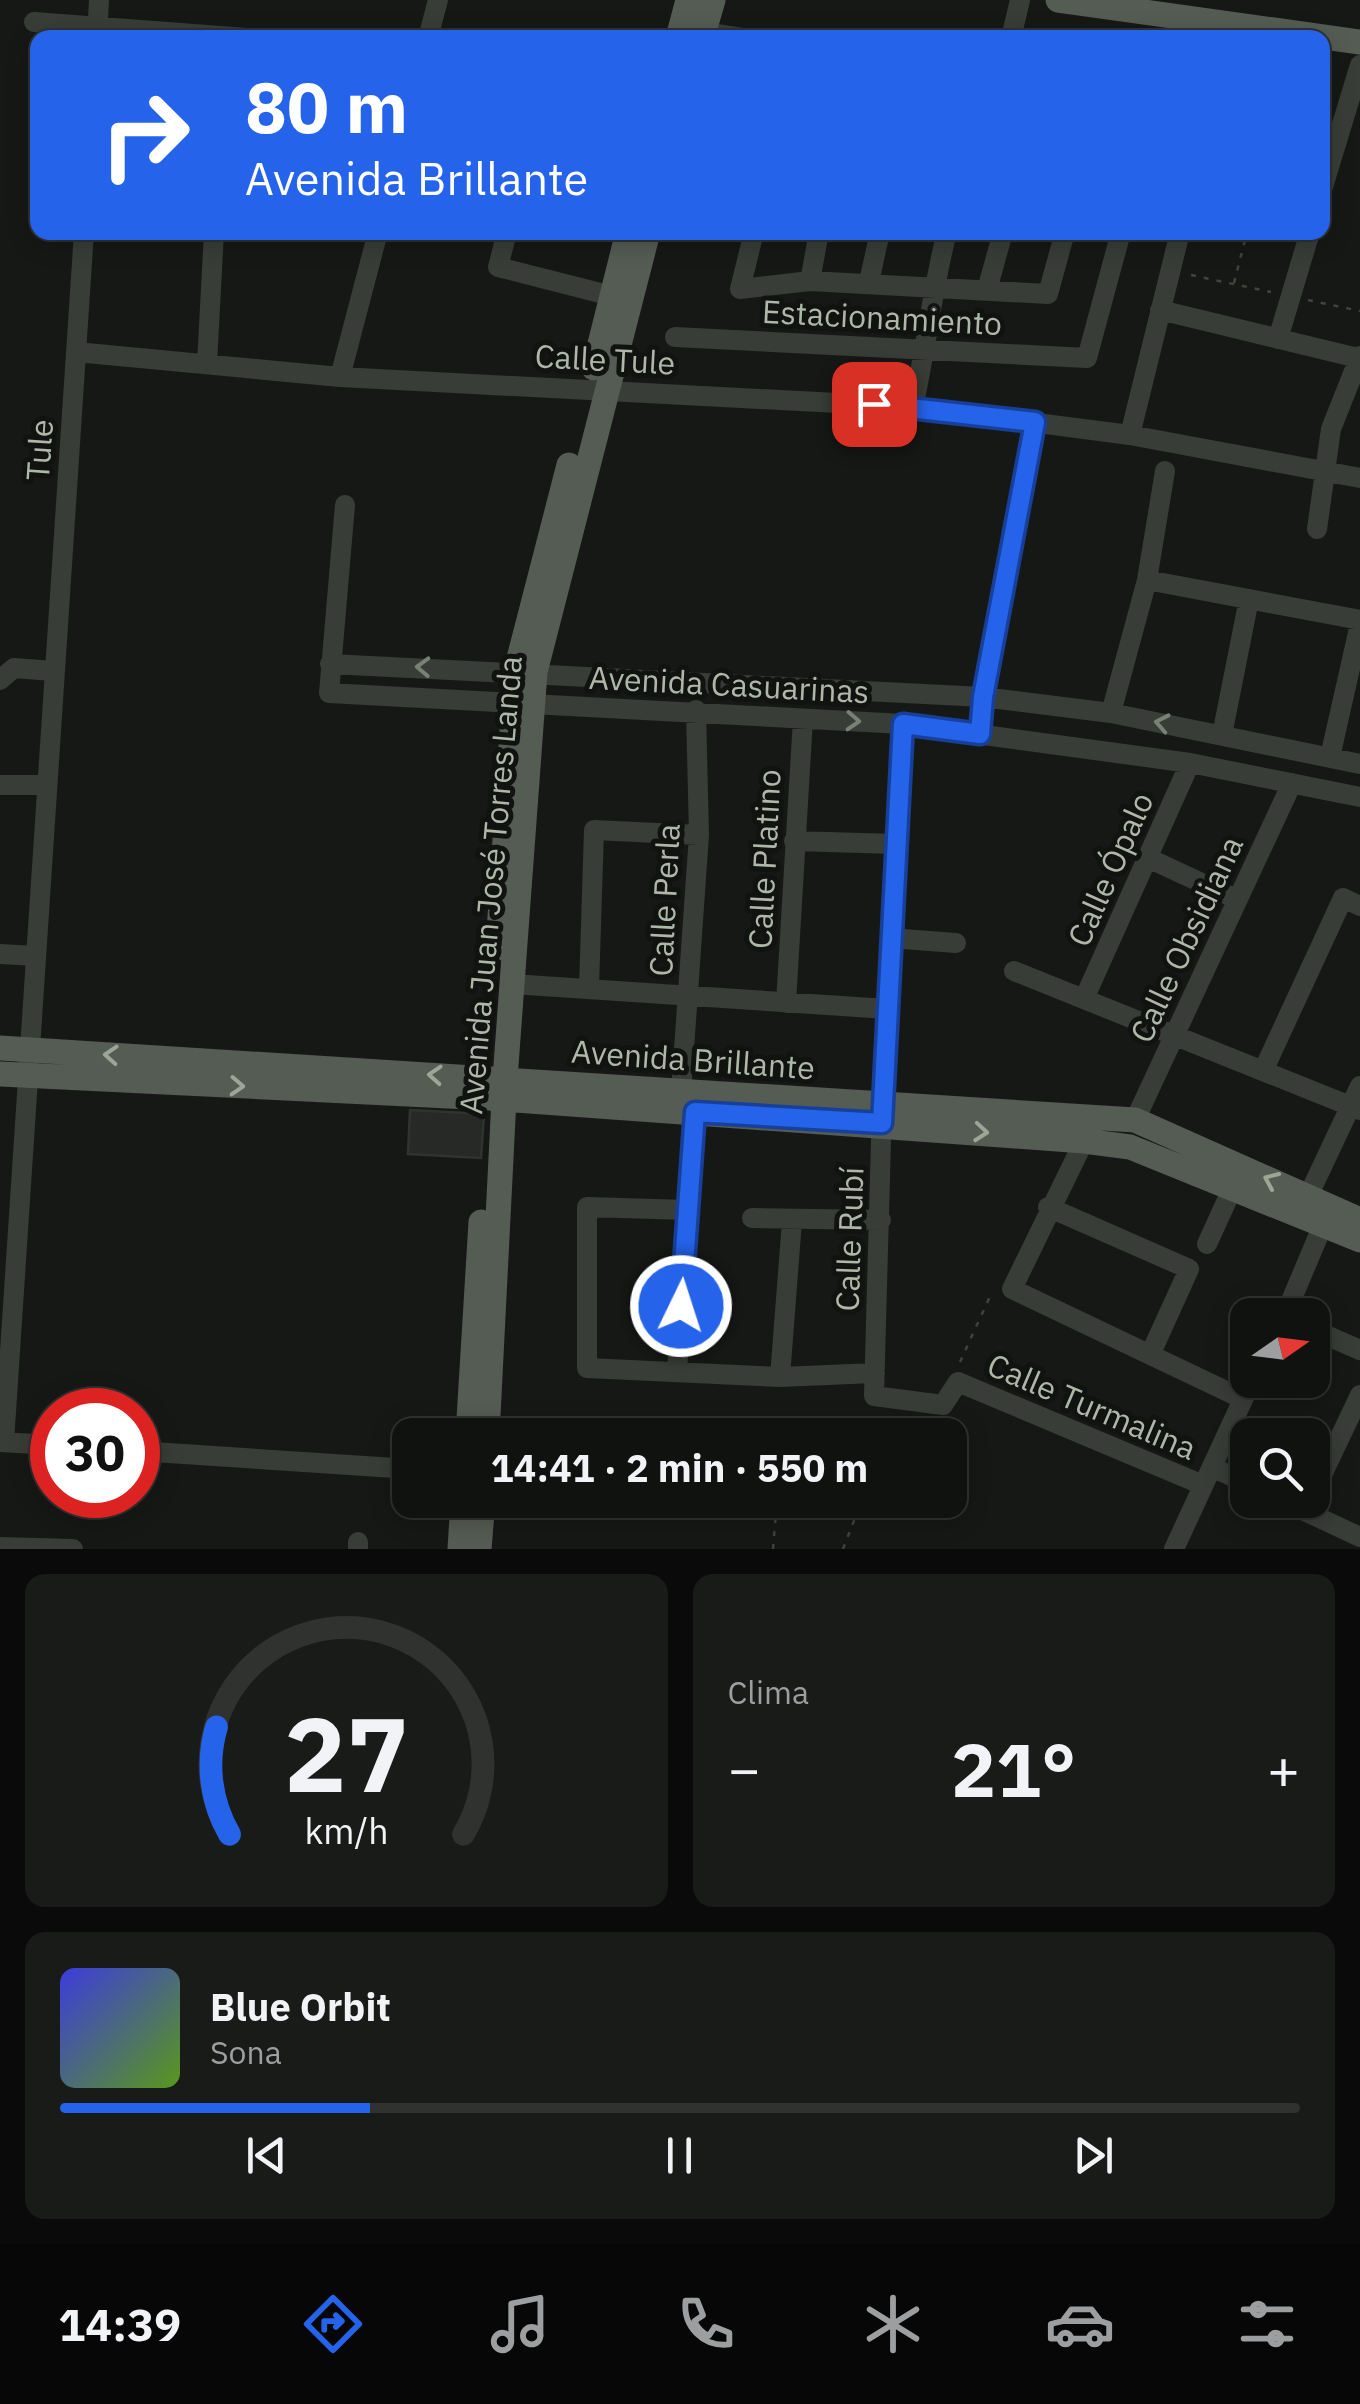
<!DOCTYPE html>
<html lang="es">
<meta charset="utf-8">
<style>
:root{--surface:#101210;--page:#191b19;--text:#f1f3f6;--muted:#9c9e9f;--line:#303230;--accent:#2563eb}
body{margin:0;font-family:"IBM Plex Sans",sans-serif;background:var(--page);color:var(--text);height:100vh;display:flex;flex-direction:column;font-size:38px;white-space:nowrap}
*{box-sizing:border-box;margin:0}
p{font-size:32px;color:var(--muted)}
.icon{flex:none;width:55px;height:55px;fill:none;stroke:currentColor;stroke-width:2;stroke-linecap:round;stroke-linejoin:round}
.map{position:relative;height:1549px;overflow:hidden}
.drawer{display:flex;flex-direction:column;gap:25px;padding:25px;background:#090a09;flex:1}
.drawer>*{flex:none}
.banner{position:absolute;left:30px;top:30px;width:1300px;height:210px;border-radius:20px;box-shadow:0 5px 25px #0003,0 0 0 2px var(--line);background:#2563eb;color:#fff;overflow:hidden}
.needle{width:65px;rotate:76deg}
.controls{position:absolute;left:1230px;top:1298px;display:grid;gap:20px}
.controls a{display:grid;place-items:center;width:100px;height:100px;border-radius:20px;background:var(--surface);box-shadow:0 5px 25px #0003,0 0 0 2px var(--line);font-size:50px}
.speed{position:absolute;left:30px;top:1388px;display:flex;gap:20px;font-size:50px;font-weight:700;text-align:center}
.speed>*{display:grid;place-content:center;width:130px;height:130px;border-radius:50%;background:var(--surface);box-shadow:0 5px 25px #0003,0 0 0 2px var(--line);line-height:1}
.speed .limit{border:15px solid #d22;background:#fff;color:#111}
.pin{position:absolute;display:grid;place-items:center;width:85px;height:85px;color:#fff;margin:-42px;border-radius:20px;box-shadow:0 5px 15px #0006}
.me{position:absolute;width:110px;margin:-55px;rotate:4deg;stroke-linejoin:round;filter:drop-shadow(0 0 8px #0008)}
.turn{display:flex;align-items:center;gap:35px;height:210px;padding:0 50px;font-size:45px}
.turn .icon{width:130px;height:130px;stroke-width:2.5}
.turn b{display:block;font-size:70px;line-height:85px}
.big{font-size:75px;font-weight:700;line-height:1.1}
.drawer .card{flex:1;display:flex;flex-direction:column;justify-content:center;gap:15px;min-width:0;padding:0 35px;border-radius:20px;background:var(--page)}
.drawer .dial{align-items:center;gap:0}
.dial svg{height:260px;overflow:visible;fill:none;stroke:var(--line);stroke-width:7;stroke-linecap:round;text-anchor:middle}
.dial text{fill:var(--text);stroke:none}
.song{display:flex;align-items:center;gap:30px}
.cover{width:120px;height:120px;border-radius:15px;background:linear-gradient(135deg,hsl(240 70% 55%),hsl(90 70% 35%))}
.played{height:10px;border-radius:5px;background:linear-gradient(90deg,var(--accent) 25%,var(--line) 25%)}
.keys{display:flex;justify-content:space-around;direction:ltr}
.heat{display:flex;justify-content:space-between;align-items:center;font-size:55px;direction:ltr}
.drawer .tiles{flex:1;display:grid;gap:25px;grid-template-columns:1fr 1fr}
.card:last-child{grid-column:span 2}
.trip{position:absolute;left:392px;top:1418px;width:575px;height:100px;border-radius:20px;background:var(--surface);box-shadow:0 5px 25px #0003,0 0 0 2px var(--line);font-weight:700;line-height:100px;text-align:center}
.menu{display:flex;height:160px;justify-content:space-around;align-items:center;background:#060706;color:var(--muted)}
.menu .icon{width:70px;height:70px}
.menu .current{color:var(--accent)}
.menu b{font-size:45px;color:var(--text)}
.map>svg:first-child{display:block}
.building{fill:#262926;stroke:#303430;stroke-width:2.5}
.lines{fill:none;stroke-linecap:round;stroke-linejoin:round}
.path{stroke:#3f443d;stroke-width:2.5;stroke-dasharray:5 8;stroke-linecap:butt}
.minor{stroke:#383d37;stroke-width:20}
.major{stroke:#555c53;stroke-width:25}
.oneway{stroke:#798175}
.oneway2{stroke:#9ca697}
.route-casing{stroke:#184099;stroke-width:25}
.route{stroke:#2563eb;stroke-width:18}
.labels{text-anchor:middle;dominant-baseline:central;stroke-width:10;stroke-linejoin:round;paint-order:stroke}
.street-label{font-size:32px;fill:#aeb8a8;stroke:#111311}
</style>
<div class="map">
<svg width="1360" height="1549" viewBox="0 0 1360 1549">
<rect width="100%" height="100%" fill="#161816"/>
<path class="building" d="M410,1110l74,4 -3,44 -73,-4z"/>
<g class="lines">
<path class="path" d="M1191,275l80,17
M1234,283l13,-51
M1308,300l52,11
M960,1362l32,-70
M888,1435l8,-18
M773,1549l4,-49
M843,1549l19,-49"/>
<path class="minor" d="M34,22l213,16
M704,32l38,6
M97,38l2,-38
M428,38l10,-38
M1011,38l9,-38
M1322,190l38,-125
M507,232l-9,35 114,29
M754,232l-14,57 70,-8 238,13 17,-62
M810,281l9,-49
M869,282l11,-50
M987,290l16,-58
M1160,310l198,48
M675,337l412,21 34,-126
M1278,339l32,-107
M76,352l264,25 573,30 217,28 230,43
M207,364l7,-132
M340,377l38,-145
M913,407c13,-58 19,-117 34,-175
M1130,435l50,-203
M345,505l-16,188 574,31 287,39 170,34
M1317,529l14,-100 29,-73
M1147,580l213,40
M330,664l653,33 128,16 249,51
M0,680l14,-12 39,3
M1111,713l36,-133 18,-109
M903,724l-21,380 -8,292 69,9 15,-23 245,103
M980,734l3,-37 52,-275
M1222,735l27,-136
M1330,757l30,-133
M0,785h47
M794,841l101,3
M1148,858l88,41
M890,938l66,5
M0,954l36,2
M1014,971l346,139
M512,984l375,25
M589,988l5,-158 105,5
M1084,999l106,-236
M786,1003l17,-284
M1264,1069l79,-171 17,8
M681,1092l18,-257 -3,-125
M1135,1120l157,-337
M1084,1141l-72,148 231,110
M1048,1207l141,62 -39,86
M1303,1207l57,-121
M687,1210l-100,-3v161l193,9 95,-4
M752,1218l129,2
M1207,1244l26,-57
M1285,1315l43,-102
M1312,1329l48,21
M677,1371l18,-260
M780,1377l12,-156
M0,1442l52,3
M4,1442l80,-1210
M138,1451l272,18
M1212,1467l36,17
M1312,1496l48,-101
M1281,1500l79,37
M0,1547l73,2
M358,1549v-7
M1174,1549l78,-169"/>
<path class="major" d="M1058,0l302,42
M678,38l10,-38
M702,38l11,-38
M594,368l34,-136
M498,948l18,-278 53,-205
M0,1048l1135,72 225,100
M0,1074l489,24 595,43 46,6 230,93
M468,1435l13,-213
M487,1435l18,-356 30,-407 113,-440
M460,1549l3,-49
M479,1549l4,-49"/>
</g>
<defs><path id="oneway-chevron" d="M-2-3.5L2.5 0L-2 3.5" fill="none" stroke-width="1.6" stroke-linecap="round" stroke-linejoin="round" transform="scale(2.5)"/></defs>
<g class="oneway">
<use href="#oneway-chevron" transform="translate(423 667) rotate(-178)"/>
<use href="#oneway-chevron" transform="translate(853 721) rotate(3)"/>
<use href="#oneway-chevron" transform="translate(1162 723) rotate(-169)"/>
</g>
<g class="oneway2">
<use href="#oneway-chevron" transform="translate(111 1055) rotate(-176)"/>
<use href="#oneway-chevron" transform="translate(435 1075) rotate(-176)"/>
<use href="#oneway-chevron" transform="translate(237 1086) rotate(3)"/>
<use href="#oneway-chevron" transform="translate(981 1132) rotate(5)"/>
<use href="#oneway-chevron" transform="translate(1271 1180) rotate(-156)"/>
</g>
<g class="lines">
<g class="route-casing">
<path id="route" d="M681,1306l14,-194 187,11 21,-399 77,10 3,-37 52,-275 -161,-18"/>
</g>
<use href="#route" class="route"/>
</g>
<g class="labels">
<g class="street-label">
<text transform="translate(882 317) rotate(3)">Estacionamiento</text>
<text transform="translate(605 359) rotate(3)">Calle Tule</text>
<text transform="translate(39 450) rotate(-86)">Tule</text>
<text transform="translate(729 684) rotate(3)">Avenida Casuarinas</text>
<text transform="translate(764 859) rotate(-87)">Calle Platino</text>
<text transform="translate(1110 869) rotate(-66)">Calle Ópalo</text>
<text transform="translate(490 885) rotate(-85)">Avenida Juan José Torres Landa</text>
<text transform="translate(664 900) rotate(-87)">Calle Perla</text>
<text transform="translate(1186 939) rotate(-65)">Calle Obsidiana</text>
<text transform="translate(693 1059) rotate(4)">Avenida Brillante</text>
<text transform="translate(849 1239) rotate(-88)">Calle Rubí</text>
<text transform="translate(1092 1406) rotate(23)">Calle Turmalina</text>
</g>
</g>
</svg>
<div class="controls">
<a><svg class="needle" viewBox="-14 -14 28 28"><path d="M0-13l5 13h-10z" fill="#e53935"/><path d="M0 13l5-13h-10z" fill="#9c9e9f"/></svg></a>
<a><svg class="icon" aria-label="search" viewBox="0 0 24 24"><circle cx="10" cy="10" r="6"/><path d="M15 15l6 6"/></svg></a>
</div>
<div class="speed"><div class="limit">30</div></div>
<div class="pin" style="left:874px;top:404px;background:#d93025"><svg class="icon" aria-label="arrive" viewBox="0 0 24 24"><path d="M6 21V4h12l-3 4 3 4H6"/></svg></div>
<svg class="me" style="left:681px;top:1306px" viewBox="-20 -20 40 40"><circle r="17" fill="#2563eb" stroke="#fff" stroke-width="3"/><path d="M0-11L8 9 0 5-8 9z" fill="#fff"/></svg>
<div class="trip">14:41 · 2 min · 550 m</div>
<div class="banner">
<div class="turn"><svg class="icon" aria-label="right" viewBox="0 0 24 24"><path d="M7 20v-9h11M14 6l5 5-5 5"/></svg><div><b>80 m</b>Avenida Brillante</div></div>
</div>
</div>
<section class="drawer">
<div class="tiles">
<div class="card dial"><svg viewBox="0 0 100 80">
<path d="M14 69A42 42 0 1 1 86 69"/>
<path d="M14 69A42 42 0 0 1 10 36" stroke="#2563eb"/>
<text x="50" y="56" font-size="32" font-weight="700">27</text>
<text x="50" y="72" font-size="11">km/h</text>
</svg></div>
<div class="card"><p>Clima</p>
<div class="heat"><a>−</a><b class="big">21°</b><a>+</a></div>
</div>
<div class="card">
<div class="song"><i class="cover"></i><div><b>Blue Orbit</b><p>Sona</p></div></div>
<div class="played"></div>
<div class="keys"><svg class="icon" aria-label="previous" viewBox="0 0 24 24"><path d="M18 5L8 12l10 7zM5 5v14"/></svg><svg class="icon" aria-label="pause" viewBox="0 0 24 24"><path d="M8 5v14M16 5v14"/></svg><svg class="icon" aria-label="next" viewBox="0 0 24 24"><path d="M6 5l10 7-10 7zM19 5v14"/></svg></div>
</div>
</div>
</section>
<nav class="menu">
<b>14:39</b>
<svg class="icon current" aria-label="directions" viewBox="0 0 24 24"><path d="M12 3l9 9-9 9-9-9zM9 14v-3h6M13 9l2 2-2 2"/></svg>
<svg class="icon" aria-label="music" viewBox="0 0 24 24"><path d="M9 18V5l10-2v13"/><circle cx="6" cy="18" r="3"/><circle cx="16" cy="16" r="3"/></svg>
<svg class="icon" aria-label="phone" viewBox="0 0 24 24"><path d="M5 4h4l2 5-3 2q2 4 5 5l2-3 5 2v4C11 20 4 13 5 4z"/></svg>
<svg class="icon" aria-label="climate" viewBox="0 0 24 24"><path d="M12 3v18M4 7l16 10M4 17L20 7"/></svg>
<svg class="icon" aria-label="car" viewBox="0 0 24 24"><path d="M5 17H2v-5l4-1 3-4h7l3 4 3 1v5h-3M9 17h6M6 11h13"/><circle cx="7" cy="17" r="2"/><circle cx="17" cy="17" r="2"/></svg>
<svg class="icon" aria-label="filters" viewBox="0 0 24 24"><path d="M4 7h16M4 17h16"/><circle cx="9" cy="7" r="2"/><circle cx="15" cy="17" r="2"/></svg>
</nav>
